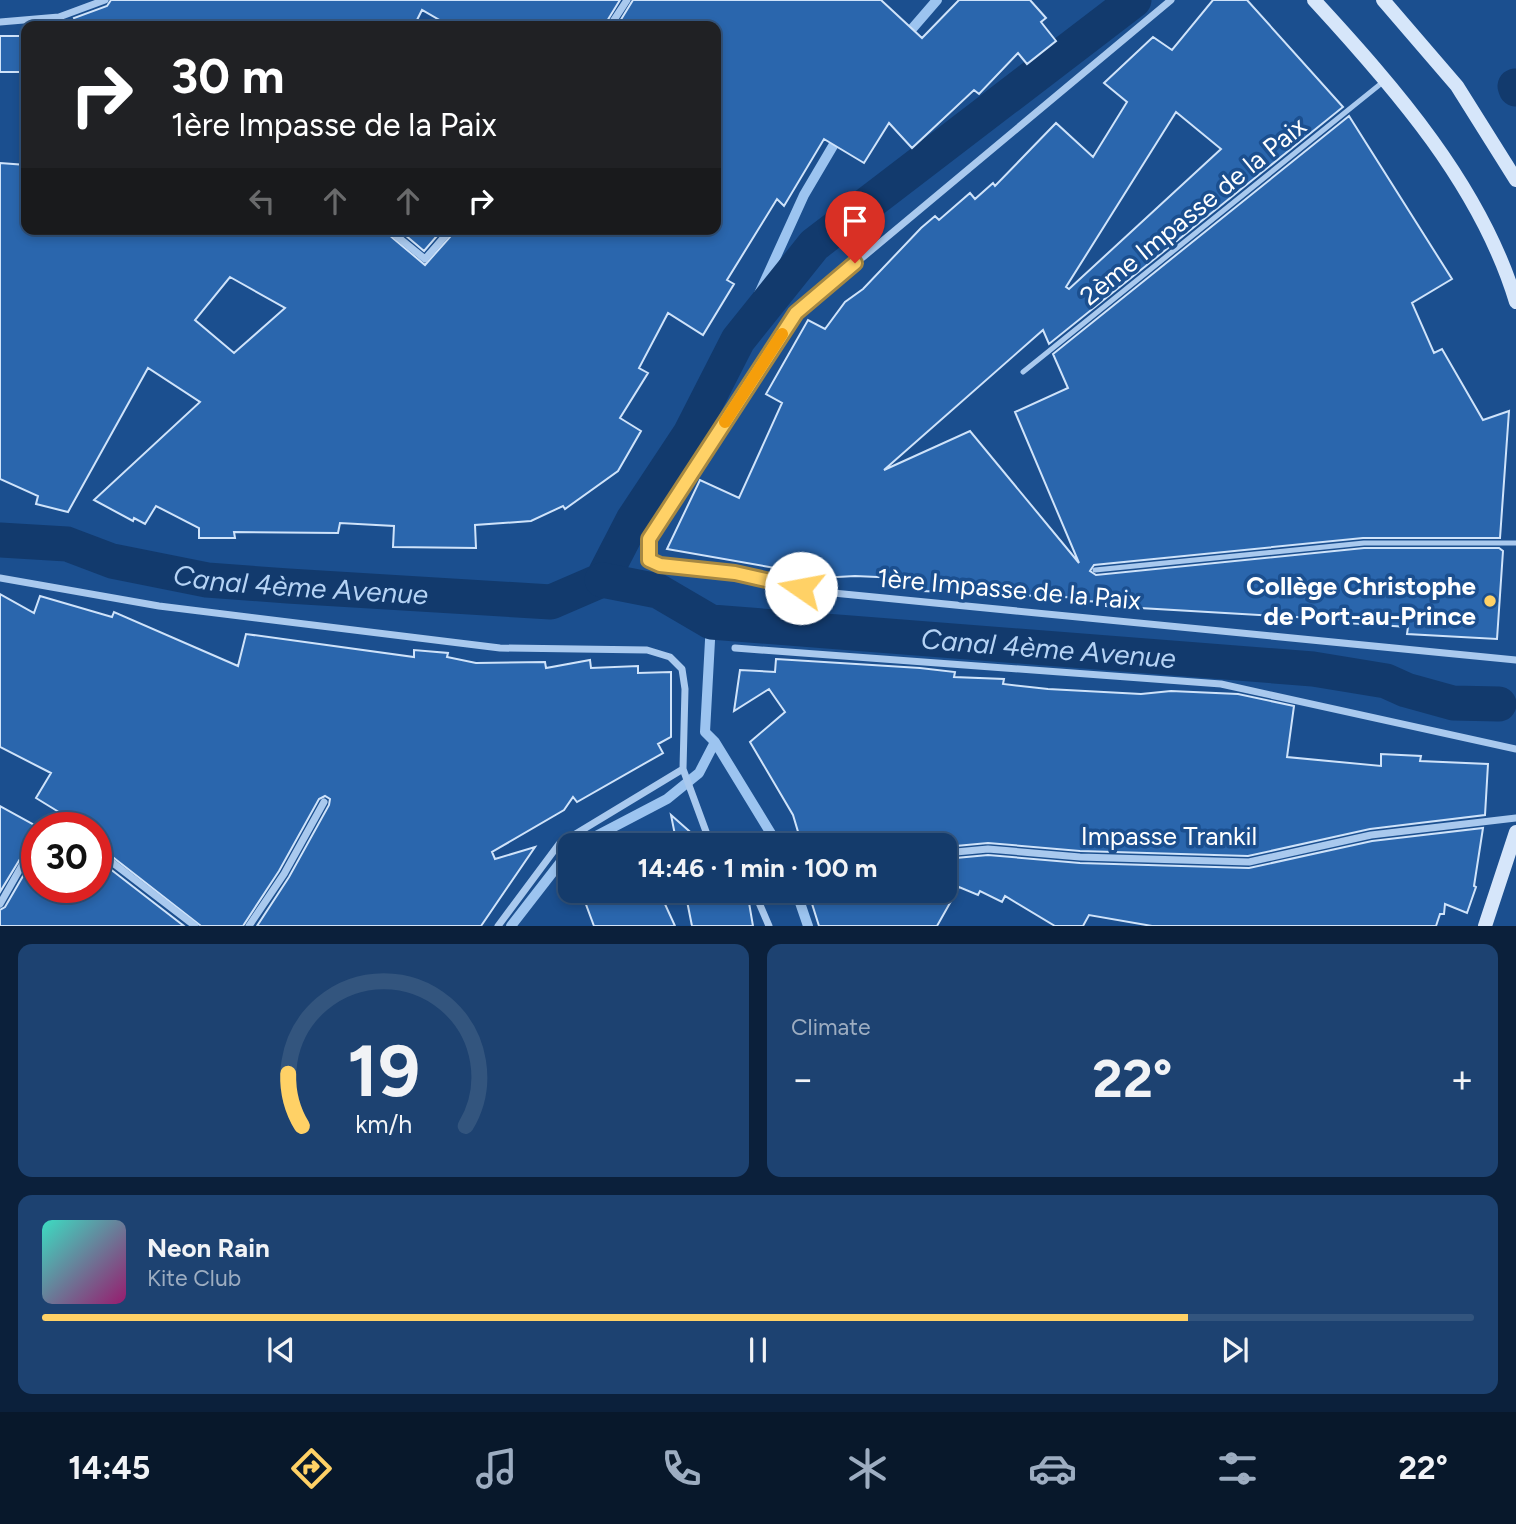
<!DOCTYPE html>
<meta charset="utf-8">
<style>
:root{--surface:#143b6b;--page:#1d4271;--text:#f1f3f6;--muted:#9dadc1;--line:#33557e;--accent:#ffd166}
body{margin:0;font-family:Figtree,sans-serif;background:var(--page);color:var(--text);height:100vh;display:flex;flex-direction:column;font-size:26px;white-space:nowrap}
*{box-sizing:border-box;margin:0}
p{font-size:23px;color:var(--muted)}
.icon{flex:none;width:38px;height:38px;fill:none;stroke:currentColor;stroke-width:2;stroke-linecap:round;stroke-linejoin:round}
.map{position:relative;height:926px;overflow:hidden}
.details{display:flex;flex-direction:column;gap:18px;padding:18px;background:#0b203b;flex:1}
.details>*{flex:none}
.guide{position:absolute;left:21px;top:21px;width:700px;height:214px;border-radius:14px;box-shadow:0 4px 10px #0003,0 0 0 2px var(--line);background:#202124;color:#fff;overflow:hidden}
.speed{position:absolute;left:21px;top:812px;display:flex;gap:14px;font-size:35px;font-weight:700;text-align:center}
.speed>*{display:grid;place-content:center;width:91px;height:91px;border-radius:50%;background:var(--surface);box-shadow:0 4px 10px #0003,0 0 0 2px var(--line);line-height:1}
.speed .limit{border:10px solid #d22;background:#fff;color:#111}
.pin{position:absolute;display:grid;place-items:center;width:60px;height:60px;color:#fff;margin:-72px -30px;border-radius:50% 50% 50% 0;rotate:-45deg;box-shadow:0 0 7px #0007}
.pin .icon{rotate:45deg}
.me{position:absolute;width:77px;margin:-38px;rotate:282deg;stroke-linejoin:round;filter:drop-shadow(0 0 5px #0008)}
.turn{display:flex;align-items:center;gap:24px;height:147px;padding:0 35px;font-size:32px}
.turn .icon{width:91px;height:91px;stroke-width:2.5}
.turn b{display:block;font-size:49px;line-height:60px}
.lanes{display:flex;align-items:center;height:66px;padding:0 35px;background:#0003;justify-content:center;gap:35px;direction:ltr}
.lanes .off{opacity:.35}
.big{font-size:52px;font-weight:700;line-height:1.1}
.details .tile{flex:1;display:flex;flex-direction:column;justify-content:center;gap:10px;min-width:0;padding:0 24px;border-radius:14px;background:var(--page)}
.details .dial{align-items:center;gap:0}
.dial svg{height:182px;overflow:visible;fill:none;stroke:var(--line);stroke-width:7;stroke-linecap:round;text-anchor:middle}
.dial text{fill:var(--text);stroke:none}
.song{display:flex;align-items:center;gap:21px}
.cover{width:84px;height:84px;border-radius:10px;background:linear-gradient(135deg,hsl(170 70% 55%),hsl(320 70% 35%))}
.played{height:7px;border-radius:4px;background:linear-gradient(90deg,var(--accent) 80%,var(--line) 80%)}
.keys{display:flex;justify-content:space-around;direction:ltr}
.heat{display:flex;justify-content:space-between;align-items:center;font-size:38px;direction:ltr}
.details .tiles{flex:1;display:grid;gap:18px;grid-template-columns:1fr 1fr}
.tile:last-child{grid-column:span 2}
.trip{position:absolute;left:558px;top:833px;width:399px;height:70px;border-radius:14px;background:var(--surface);box-shadow:0 4px 10px #0003,0 0 0 2px var(--line);font-weight:700;line-height:70px;text-align:center}
.menu{display:flex;height:112px;justify-content:space-around;align-items:center;background:#08182b;color:var(--muted)}
.menu .icon{width:49px;height:49px}
.menu .on{color:var(--accent)}
.menu b{font-size:32px;color:var(--text)}
.map>svg:first-child{display:block}
.lines{fill:none;stroke-linecap:round;stroke-linejoin:round}
.stream{stroke:#9cc4f0;stroke-width:10}
.canal{stroke:#123a6d;stroke-width:35}
.building{fill:#2a66ad;stroke:#cfe3fa;stroke-width:2;fill-rule:evenodd}
.service{stroke:#a9c9ee;stroke-width:5}
.minor{stroke:#a9c9ee;stroke-width:7}
.secondary{stroke:#d6e6fa;stroke-width:14}
.route-casing{stroke:#a68842;stroke-width:18}
.route{stroke:#ffd166;stroke-width:12}
.slow{stroke:#f59e0b;stroke-width:12}
.poi-dot{fill:#ffd166;stroke:#1b4f8f;stroke-width:2.5}
.labels{text-anchor:middle;dominant-baseline:central;stroke-width:7;stroke-linejoin:round;paint-order:stroke}
.street-label{font-size:26px;fill:#fff;stroke:#1b4f8f}
.poi-label{font-size:26px;font-weight:bold;fill:#fff;stroke:#1b4f8f;text-anchor:end}
.water-label{font-size:28px;font-style:italic;fill:#b5d3f5;stroke:#1b4f8f}
</style>
<div class="map">
<svg width="1516" height="926" viewBox="0 0 1516 926">
<rect width="100%" height="100%" fill="#1b4f8f"/>
<g class="lines">
<path class="stream" d="M905,37l32,-37
M738,340l66,-145 36,-61
M711,622l-6,110 10,10 63,103
M579,845l88,-46 32,-26 16,-31
M796,891l12,35
M511,926l59,-76"/>
<g class="canal">
<path d="M1515,86l1,3"/>
<path id="s1" d="M0,540l67,4 45,17 95,19 81,6 263,16 51,-22 31,-60 57,-86 48,-94 76,-95 320,-245"/>
<path id="s2" d="M602,580l56,11 53,31 602,47 73,12 20,9 47,13 46,1"/>
</g>
</g>
<path class="building" d="M111,0h509l-16,26h-154l-28,-16 -8,16h-336l-4,-8 33,-12z
M633,0h248l41,38 37,-38h71l16,18 -5,4 15,19 -29,23 -9,-11 -39,41 -5,-4 -62,58 -23,-25 -25,40 -40,-24 -40,67 -7,-7 -50,81 7,4 -31,51 -35,-22 -29,55 9,5 -28,45 21,13 -23,40 -53,38 -2,-3 -32,15 -56,4 1,23 -83,-1 1,-21 -54,-3 -2,10 -104,-1 1,6h-36v-10l-43,-22 -11,18 -11,-6 -1,3 -39,-21 106,-98 -52,-34 -80,144 -32,-8 2,-8 -38,-17v-316l26,2v64h356l43,36 32,-36h259v-203h-99zM230,277l55,31 -51,45 -39,-33z
M1213,0h34l96,107 -294,237 -6,-14 -159,140 86,-39 109,132 -64,-151 53,-24 -15,-34 296,-238 103,163 -40,24 22,50 8,-4 41,71 26,-9 -9,127h-137l-269,27 -4,6 6,4 268,-27h135l4,3 -6,88 -90,-5 1,-7 -61,-4v-3l-241,-14v-4l-22,-1 1,-3 -163,-7v-12l-67,-3 -35,2 -1,5 -47,-11 3,-4 -108,-19 33,-69 39,18 43,-95 -16,-9 42,-74 17,9 20,-27 18,-13 58,-61 14,-12 4,4 31,-27 5,6 18,-16 2,3 61,-63 37,34 34,-55 -23,-19 49,-46 19,13zM1176,112l45,37 -152,140 -3,-2z
M0,36h26v36h-26z
M398,229h45l-19,22z
M0,594l34,19 6,-17 72,21 2,-5 124,54 8,-32 168,23v-7l34,3 -1,4 29,6 69,-1 1,6 44,-8 1,8 47,-2v7l33,-1v65l-13,7 5,9 -86,49 -4,-5 -9,13 -72,42 3,7 40,-12 -54,79h-224l32,-49 40,-72 1,-6 -5,-3 -6,3 -40,72 -36,55h-42l-105,-82v-16h-11l-49,-30 15,-25 -51,-26z
M776,659l144,9 35,4 -1,5 50,2 -1,5 45,5 93,5 30,-3 67,3 56,12 -7,51 94,9v-12l40,2 -1,5 68,3 -3,51 -115,14 -122,27 -168,-5 -92,-8 -43,4 -143,-2 -9,-30 -43,-73 35,-30 -16,-23 -35,22 6,-41 35,2z
M0,806l36,20 1,5 -37,61z
M671,815l34,30h-28z
M1483,828l-9,58 2,1 -9,26 -22,-9 -1,10h-4l-4,12h-284l-63,-11 -6,11h-28l-50,-30 -3,6 -22,-11 -2,4 -19,-8 -22,39h-118l-11,-35h137v-32l43,-4 92,8 169,5 123,-27z
M37,852v35h59v-29l88,68h-184v-16l5,-3z
M581,891h78l16,35h-81z
M685,891h62l6,35h-61z"/>
<g class="lines">
<path class="service" d="M1023,372l360,-290
M1095,570l269,-27h152"/>
<path class="minor" d="M1171,0l-375,313 -147,226v21l11,5 75,8 88,19 693,68
M0,22l59,-5 46,-17
M610,26l17,-26
M388,229l37,30 26,-30
M0,578l159,28 341,42 147,2 23,7 12,12 3,20 -2,80 25,68 8,8
M735,648l486,36 295,65
M42,828l5,-9 14,9
M96,850l99,76
M945,853l43,-4 92,8 169,5 122,-27 145,-17
M754,891l15,35
M0,904l37,-65
M249,926l35,-52 40,-72
M498,926l61,-82 124,-75"/>
<path class="secondary" d="M1314,0c81,88 167,186 202,302
M1383,0l74,86 59,94
M1485,926l31,-94"/>
</g>
<g class="lines">
<g class="route-casing">
<path id="route" d="M801,588l-66,-15 -75,-8 -11,-5v-21l147,-226 59,-50"/>
</g>
<use href="#route" class="route"/>
<path class="slow" d="M725,422l57,-88"/>
</g>
<circle class="poi-dot" cx="1490" cy="601" r="7"/>
<g class="labels">
<g class="street-label">
<text transform="translate(1193 211) rotate(-39)">2ème Impasse de la Paix</text>
<text transform="translate(1009 589) rotate(5)">1ère Impasse de la Paix</text>
<text x="1169" y="836">Impasse Trankil</text>
</g>
<g class="poi-label">
<text x="1476" y="586">Collège Christophe<tspan x="1476" dy="30">de Port-au-Prince</tspan></text>
</g>
<g class="water-label">
<text stroke="none"><textPath href="#s1" startOffset="306">Canal 4ème Avenue</textPath></text>
<text stroke="none"><textPath href="#s2" startOffset="457">Canal 4ème Avenue</textPath></text>
</g>
</g>
</svg>
<div class="speed"><div class="limit">30</div></div>
<div class="pin" style="left:855px;top:263px;background:#d93025"><svg class="icon" aria-label="arrive" viewBox="0 0 24 24"><path d="M6 21V4h12l-3 4 3 4H6"/></svg></div>
<svg class="me" style="left:801px;top:588px" viewBox="-20 -20 40 40"><circle r="19" fill="#fff"/><path d="M0-13L10 11 0 6-10 11z" fill="#ffd166"/></svg>
<div class="trip">14:46 · 1 min · 100 m</div>
<div class="guide">
<div class="turn"><svg class="icon" aria-label="right" viewBox="0 0 24 24"><path d="M7 20v-9h11M14 6l5 5-5 5"/></svg><div><b>30 m</b>1ère Impasse de la Paix</div></div>
<div class="lanes"><svg class="icon off" aria-label="left" viewBox="0 0 24 24"><path d="M17 20v-9H6M10 6l-5 5 5 5"/></svg><svg class="icon off" aria-label="ahead" viewBox="0 0 24 24"><path d="M12 20V5M6 11l6-6 6 6"/></svg><svg class="icon off" aria-label="ahead" viewBox="0 0 24 24"><path d="M12 20V5M6 11l6-6 6 6"/></svg><svg class="icon" aria-label="right" viewBox="0 0 24 24"><path d="M7 20v-9h11M14 6l5 5-5 5"/></svg></div>
</div>
</div>
<section class="details">
<div class="tiles">
<div class="tile dial"><svg viewBox="0 0 100 80">
<path d="M14 69A42 42 0 1 1 86 69"/>
<path d="M14 69A42 42 0 0 1 8 46" stroke="#ffd166"/>
<text x="50" y="56" font-size="32" font-weight="700">19</text>
<text x="50" y="72" font-size="11">km/h</text>
</svg></div>
<div class="tile"><p>Climate</p>
<div class="heat"><a>−</a><b class="big">22°</b><a>+</a></div>
</div>
<div class="tile">
<div class="song"><i class="cover"></i><div><b>Neon Rain</b><p>Kite Club</p></div></div>
<div class="played"></div>
<div class="keys"><svg class="icon" aria-label="previous" viewBox="0 0 24 24"><path d="M18 5L8 12l10 7zM5 5v14"/></svg><svg class="icon" aria-label="pause" viewBox="0 0 24 24"><path d="M8 5v14M16 5v14"/></svg><svg class="icon" aria-label="next" viewBox="0 0 24 24"><path d="M6 5l10 7-10 7zM19 5v14"/></svg></div>
</div>
</div>
</section>
<nav class="menu">
<b>14:45</b>
<svg class="icon on" aria-label="directions" viewBox="0 0 24 24"><path d="M12 3l9 9-9 9-9-9zM9 14v-3h6M13 9l2 2-2 2"/></svg>
<svg class="icon" aria-label="music" viewBox="0 0 24 24"><path d="M9 18V5l10-2v13"/><circle cx="6" cy="18" r="3"/><circle cx="16" cy="16" r="3"/></svg>
<svg class="icon" aria-label="phone" viewBox="0 0 24 24"><path d="M5 4h4l2 5-3 2q2 4 5 5l2-3 5 2v4C11 20 4 13 5 4z"/></svg>
<svg class="icon" aria-label="climate" viewBox="0 0 24 24"><path d="M12 3v18M4 7l16 10M4 17L20 7"/></svg>
<svg class="icon" aria-label="car" viewBox="0 0 24 24"><path d="M5 17H2v-5l4-1 3-4h7l3 4 3 1v5h-3M9 17h6M6 11h13"/><circle cx="7" cy="17" r="2"/><circle cx="17" cy="17" r="2"/></svg>
<svg class="icon" aria-label="filters" viewBox="0 0 24 24"><path d="M4 7h16M4 17h16"/><circle cx="9" cy="7" r="2"/><circle cx="15" cy="17" r="2"/></svg>
<b>22°</b>
</nav>
